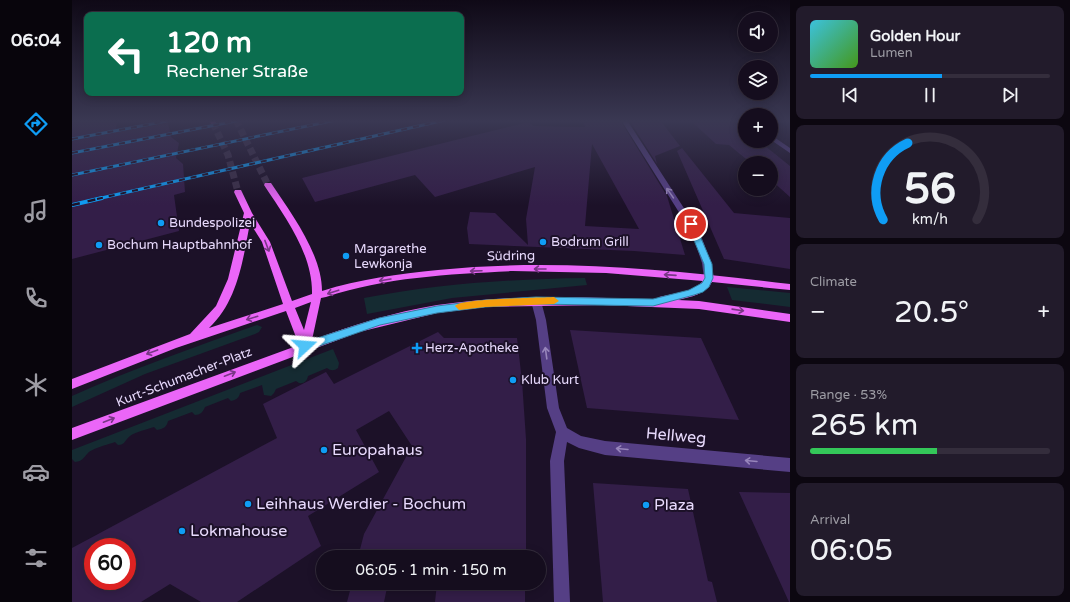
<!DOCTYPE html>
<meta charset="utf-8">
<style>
:root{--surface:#150d1e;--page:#221b2b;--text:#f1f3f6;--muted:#9d9ca4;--line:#342d3c;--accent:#0f9df5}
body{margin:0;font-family:"Varela Round",sans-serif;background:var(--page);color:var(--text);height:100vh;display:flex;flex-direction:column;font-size:15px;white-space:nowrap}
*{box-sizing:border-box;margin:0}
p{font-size:13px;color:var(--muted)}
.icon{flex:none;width:22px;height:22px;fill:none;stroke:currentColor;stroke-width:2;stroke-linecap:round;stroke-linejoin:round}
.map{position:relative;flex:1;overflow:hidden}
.drawer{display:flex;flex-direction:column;gap:6px;padding:6px;background:#0c0710;width:280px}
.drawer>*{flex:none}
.hud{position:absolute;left:12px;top:12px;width:380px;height:84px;border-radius:8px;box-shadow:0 2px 10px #0003,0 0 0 1px var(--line);background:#0b6e4f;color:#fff;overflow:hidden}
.buttons{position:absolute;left:666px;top:12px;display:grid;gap:8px}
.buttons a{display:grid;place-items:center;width:40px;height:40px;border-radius:50%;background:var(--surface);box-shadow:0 2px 10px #0003,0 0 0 1px var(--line);font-size:20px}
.speed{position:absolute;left:12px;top:538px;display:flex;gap:8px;font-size:20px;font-weight:700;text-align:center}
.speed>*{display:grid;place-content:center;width:52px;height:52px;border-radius:50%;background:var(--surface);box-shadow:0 2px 10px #0003,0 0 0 1px var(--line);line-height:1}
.speed .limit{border:6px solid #d22;background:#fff;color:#111}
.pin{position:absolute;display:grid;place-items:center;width:34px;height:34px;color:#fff;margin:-17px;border:2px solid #fff;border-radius:50%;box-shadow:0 1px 4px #0007}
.me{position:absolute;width:44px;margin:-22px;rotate:71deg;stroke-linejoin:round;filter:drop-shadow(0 0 3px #0008)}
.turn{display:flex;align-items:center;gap:14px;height:84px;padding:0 16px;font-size:18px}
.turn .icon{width:52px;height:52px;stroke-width:2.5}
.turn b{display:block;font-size:28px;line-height:34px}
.big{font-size:30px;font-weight:600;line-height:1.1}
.drawer .card{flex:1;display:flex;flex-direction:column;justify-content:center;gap:6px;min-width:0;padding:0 14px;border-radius:8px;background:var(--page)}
.drawer .dial{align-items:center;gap:0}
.dial svg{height:104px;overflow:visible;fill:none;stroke:var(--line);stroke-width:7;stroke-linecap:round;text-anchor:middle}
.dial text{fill:var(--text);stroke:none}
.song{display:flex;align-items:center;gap:12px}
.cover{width:48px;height:48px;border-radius:6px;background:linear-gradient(135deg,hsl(190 70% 55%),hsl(100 70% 35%))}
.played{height:4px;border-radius:2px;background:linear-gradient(90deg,var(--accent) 55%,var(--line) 55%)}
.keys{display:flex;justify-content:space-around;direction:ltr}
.heat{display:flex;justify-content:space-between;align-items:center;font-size:22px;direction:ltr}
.charge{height:6px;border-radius:3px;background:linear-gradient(90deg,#34c759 53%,var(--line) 0)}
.trip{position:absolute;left:244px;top:550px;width:230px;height:40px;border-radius:20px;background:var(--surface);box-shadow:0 2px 10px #0003,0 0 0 1px var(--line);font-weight:600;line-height:40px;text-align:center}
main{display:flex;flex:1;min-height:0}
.tabs{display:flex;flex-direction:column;width:72px;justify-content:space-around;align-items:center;background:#08050c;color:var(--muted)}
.tabs .icon{width:28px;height:28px}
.tabs .active{color:var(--accent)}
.tabs b{font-size:18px;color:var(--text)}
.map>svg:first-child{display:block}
.green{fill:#152b32}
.building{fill:#331e48;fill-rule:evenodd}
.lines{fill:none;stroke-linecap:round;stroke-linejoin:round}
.major-tunnel{stroke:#3b2f48;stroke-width:7;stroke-dasharray:7 3.5;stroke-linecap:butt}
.minor{fill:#553f85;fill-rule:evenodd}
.major{fill:#eb66f8;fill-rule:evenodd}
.rail-far1-casing{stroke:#0f9df5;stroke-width:3}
.rail-casing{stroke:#0f9df5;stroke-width:4}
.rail-far1{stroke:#1c1128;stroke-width:2;stroke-dasharray:6;stroke-linecap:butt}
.rail{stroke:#1c1128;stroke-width:2.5;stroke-dasharray:8;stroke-linecap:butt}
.oneway{stroke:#9785bb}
.oneway2{stroke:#793786}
.route{fill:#4fc3f7;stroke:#337fa1}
.slow{fill:#f59e0b}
.poi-dot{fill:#0f9df5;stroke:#1c1128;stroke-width:1.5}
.labels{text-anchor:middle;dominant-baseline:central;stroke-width:4;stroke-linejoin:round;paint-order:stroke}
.poi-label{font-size:13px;fill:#e8dafd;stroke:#1c1128;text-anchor:start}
.street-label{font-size:13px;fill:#e8dafd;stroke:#1c1128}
.near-street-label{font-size:16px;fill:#e8dafd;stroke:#1c1128}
.near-poi-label{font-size:16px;fill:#e8dafd;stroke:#1c1128;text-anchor:start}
</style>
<main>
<nav class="tabs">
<b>06:04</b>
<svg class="icon active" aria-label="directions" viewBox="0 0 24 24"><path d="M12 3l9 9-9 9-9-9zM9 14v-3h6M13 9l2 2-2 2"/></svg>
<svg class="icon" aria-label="music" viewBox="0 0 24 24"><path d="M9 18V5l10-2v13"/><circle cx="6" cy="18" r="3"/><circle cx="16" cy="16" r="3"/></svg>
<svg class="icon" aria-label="phone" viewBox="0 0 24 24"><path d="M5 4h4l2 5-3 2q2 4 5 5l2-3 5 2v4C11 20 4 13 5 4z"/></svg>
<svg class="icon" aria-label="climate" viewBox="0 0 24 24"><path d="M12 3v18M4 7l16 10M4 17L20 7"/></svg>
<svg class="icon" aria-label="car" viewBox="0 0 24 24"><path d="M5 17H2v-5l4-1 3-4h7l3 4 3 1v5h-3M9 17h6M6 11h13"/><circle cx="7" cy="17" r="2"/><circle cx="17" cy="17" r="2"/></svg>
<svg class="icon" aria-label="filters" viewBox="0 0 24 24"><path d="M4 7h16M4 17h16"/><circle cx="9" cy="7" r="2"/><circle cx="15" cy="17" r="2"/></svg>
</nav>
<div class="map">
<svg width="718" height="602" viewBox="0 0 718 602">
<rect width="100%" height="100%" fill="#1c1128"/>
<path class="green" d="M513,278l2,7 -135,13 -85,16 -3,-16c73,-14 146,-19 221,-20z
M655,287l63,6v14l-58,-7z
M185,325l5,2 -3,5 -4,2 -110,40 -73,33v-11c61,-27 123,-49 185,-71z
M261,349l6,14 -1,5c-4,3 -7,3 -11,0l-19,8c-1,5 -4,8 -9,7l-3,-2 -20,8 -2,4 -3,3 -7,-1 -2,-10 -22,8c-1,5 -4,7 -9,8l-3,-3 -23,9c-2,5 -5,8 -10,8l-3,-3 -24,9c-1,6 -5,8 -11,9l-3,-3c-6,2 -19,5 -24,9 -5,4 -5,9 -12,9l-3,-3c-6,2 -24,7 -27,11 -5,5 -5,8 -13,9l-3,-3v-9z"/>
<path class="building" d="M0,120h45l-1,12 52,-9 3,14 8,6 -3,15 7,6 2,28 -11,3 5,36 -107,28z
M512,120h36l47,76 18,59 -51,-4 -165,-7 -2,-16 3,-16 25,1 33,32 -2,-26 9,-52 -100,30 -20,-22 -100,27 -13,-24 226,-56 6,4 51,1 -2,-4h3zM520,144l47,85 -54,-3z
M557,120h31l20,26 -25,10 2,8z
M618,120h43l12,10v11h14l31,25v31l-19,-17v-17h-20l-22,-18 -13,-1z
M610,148l52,65 56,5v51l-66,-10 -47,-108z
M498,330l131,8 38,82 -152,-12z
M366,332l6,6h73l5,43 4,58v118h-168l6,-23 48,-88 -23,-35 -33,19 23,42 -71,44 13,30 -84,56h-36l-31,-18 -29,18h-69v-54l205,-110 -14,-34 63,-32 8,12zM21,547h34v34h-34z
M521,483l95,6 20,92 4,1 5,20h-114z
M667,492l51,1v109h-1z
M280,583h36l-4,19h-37z
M365,583h88v19h-90z"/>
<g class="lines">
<path class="major-tunnel" d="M164,120l32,65
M141,123l15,32 10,37"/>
<path class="minor" d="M549,120h6l73,113 11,30 3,15 -2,2 -3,1 -5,-3 -2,-15 -10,-30z
M699,135l19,13v5l-19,-13z
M464,297l4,1 1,3 5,19 13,88 8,20 14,8 24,5 185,17v14l-185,-17 -26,-7 -12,-6 -3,19 6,141h-16l-4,-141 6,-29 -9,-24 -11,-88 -5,-19 1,-3z"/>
<path class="major" d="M137,120h6l1,3 -5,1z
M193,183h6c20,30 51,71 51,108 37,-12 77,-17 116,-21 117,-12 235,0 352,14v6l-78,-8c-7,12 -21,15 -34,18l21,1 91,13v8l-91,-13 -96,-4 -118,2 -48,6 -78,19 -287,108v-12l227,-83 -13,-34 -110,37 -104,41v-10l118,-45 26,-28 12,-27 16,-66 -10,-21 1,-2h6l1,2 10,21 18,29 22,59 20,-7c1,-40 -27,-77 -48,-109zM178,223l12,19 21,62 -74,24c29,-27 34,-69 41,-105zM441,271l93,2 97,8 -5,5 -11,5 -28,6 -1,3c-73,-3 -148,-6 -221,5 -43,7 -84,20 -125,35l9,-42 5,-1c59,-20 125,-23 187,-26zM239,302l-7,28 -9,-22z"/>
<g class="rail-far1-casing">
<path id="rail-far1" d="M0,139l100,-19
M0,153l169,-33
M0,175l264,-55
M25,199l348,-79"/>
</g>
<g class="rail-casing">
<path id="rail" d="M0,205l30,-7"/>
</g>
<use href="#rail-far1" class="rail-far1"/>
<use href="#rail" class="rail"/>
</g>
<defs><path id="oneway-shaft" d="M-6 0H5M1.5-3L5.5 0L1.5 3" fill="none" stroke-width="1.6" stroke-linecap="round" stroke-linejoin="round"/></defs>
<g class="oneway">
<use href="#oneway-shaft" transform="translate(598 193) rotate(-125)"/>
<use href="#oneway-shaft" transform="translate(474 353) rotate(-98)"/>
<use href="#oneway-shaft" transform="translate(550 449) rotate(-175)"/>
<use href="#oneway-shaft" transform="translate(679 461) rotate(-175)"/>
</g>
<g class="oneway2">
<use href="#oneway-shaft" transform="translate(195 246) rotate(69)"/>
<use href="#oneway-shaft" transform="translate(468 269) rotate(-180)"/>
<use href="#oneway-shaft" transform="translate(404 271) rotate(178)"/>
<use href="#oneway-shaft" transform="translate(598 275) rotate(-176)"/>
<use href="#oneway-shaft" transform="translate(313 280) rotate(171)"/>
<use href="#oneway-shaft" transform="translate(261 292) rotate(162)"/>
<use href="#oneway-shaft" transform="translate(666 310) rotate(8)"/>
<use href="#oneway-shaft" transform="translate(180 318) rotate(163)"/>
<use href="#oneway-shaft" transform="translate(80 352) rotate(160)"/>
<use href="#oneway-shaft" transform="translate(158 374) rotate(-21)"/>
<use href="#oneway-shaft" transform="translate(37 420) rotate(-21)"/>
</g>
<linearGradient id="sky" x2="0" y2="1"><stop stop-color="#0f0916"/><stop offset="0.59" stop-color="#3a3853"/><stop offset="1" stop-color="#3a3853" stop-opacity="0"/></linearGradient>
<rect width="718" height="205" fill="url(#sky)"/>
<path class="route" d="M619,221l4,3 17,40 1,14 -4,9 -6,5 -9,3 -41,11 -117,-2 -51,3 -48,6 -57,12 -75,26 -3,-2 -2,-3 2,-3 77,-25 58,-12 48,-6 51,-3 117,2 36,-9 13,-7 3,-5 -1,-14 -17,-40z"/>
<path class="slow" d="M482,297l5,4 -5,3 -69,3 -26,3 -4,-4c5,-8 85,-8 99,-9z"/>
<g class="poi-dot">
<circle cx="89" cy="223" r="4"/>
<circle cx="471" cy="242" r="4"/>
<circle cx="27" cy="245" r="4"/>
<circle cx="274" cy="256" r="4"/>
<path d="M343 342h4v4h4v4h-4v4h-4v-4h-4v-4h4z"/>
<circle cx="441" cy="380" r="4"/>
<circle cx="252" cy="450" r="4"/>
<circle cx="176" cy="504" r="4"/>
<circle cx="574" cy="505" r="4"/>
<circle cx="110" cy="531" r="4"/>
</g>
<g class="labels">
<g class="poi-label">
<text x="97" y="223">Bundespolizei</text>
<text x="479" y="242">Bodrum Grill</text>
<text x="35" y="245">Bochum Hauptbahnhof</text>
<text x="282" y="249">Margarethe<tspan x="282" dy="15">Lewkonja</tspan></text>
<text x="353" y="348">Herz-Apotheke</text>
<text x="449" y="380">Klub Kurt</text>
</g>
<g class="street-label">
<text transform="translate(439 256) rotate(-1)">Südring</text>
<text transform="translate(112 377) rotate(-21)">Kurt-Schumacher-Platz</text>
</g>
<g class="near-street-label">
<text transform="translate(604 436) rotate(5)">Hellweg</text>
</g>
<g class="near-poi-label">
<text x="260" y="450">Europahaus</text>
<text x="184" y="504">Leihhaus Werdier - Bochum</text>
<text x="582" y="505">Plaza</text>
<text x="118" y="531">Lokmahouse</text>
</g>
</g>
</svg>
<div class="buttons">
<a><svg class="icon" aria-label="sound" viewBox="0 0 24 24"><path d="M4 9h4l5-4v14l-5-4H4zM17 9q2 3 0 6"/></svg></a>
<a><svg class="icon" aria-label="layers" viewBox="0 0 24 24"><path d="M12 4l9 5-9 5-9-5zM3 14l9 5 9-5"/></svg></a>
<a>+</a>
<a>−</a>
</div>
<div class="speed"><div class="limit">60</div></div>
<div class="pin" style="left:619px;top:224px;background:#d93025"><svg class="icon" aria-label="arrive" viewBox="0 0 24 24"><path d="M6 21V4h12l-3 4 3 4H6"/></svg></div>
<svg class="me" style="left:233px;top:346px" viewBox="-20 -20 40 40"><path d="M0-17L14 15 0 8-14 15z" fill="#4fc3f7" stroke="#fff" stroke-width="4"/></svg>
<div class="trip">06:05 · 1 min · 150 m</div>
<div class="hud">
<div class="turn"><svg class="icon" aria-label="left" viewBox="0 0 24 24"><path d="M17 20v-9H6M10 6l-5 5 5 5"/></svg><div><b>120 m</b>Rechener Straße</div></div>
</div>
</div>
<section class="drawer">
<div class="card">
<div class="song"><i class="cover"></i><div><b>Golden Hour</b><p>Lumen</p></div></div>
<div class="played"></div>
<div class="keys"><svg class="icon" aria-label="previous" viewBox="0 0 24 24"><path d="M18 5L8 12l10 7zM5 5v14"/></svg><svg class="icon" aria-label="pause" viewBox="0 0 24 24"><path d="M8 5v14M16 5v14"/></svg><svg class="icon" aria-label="next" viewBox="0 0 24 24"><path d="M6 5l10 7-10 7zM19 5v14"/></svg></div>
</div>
<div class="card dial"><svg viewBox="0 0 100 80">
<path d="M14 69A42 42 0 1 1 86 69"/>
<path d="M14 69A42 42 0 0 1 33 10" stroke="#0f9df5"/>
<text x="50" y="56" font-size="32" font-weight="700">56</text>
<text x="50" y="72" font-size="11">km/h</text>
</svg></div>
<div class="card"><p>Climate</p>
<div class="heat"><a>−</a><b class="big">20.5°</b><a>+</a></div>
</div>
<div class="card"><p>Range · 53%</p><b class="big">265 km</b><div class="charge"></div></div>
<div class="card"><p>Arrival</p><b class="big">06:05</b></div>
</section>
</main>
